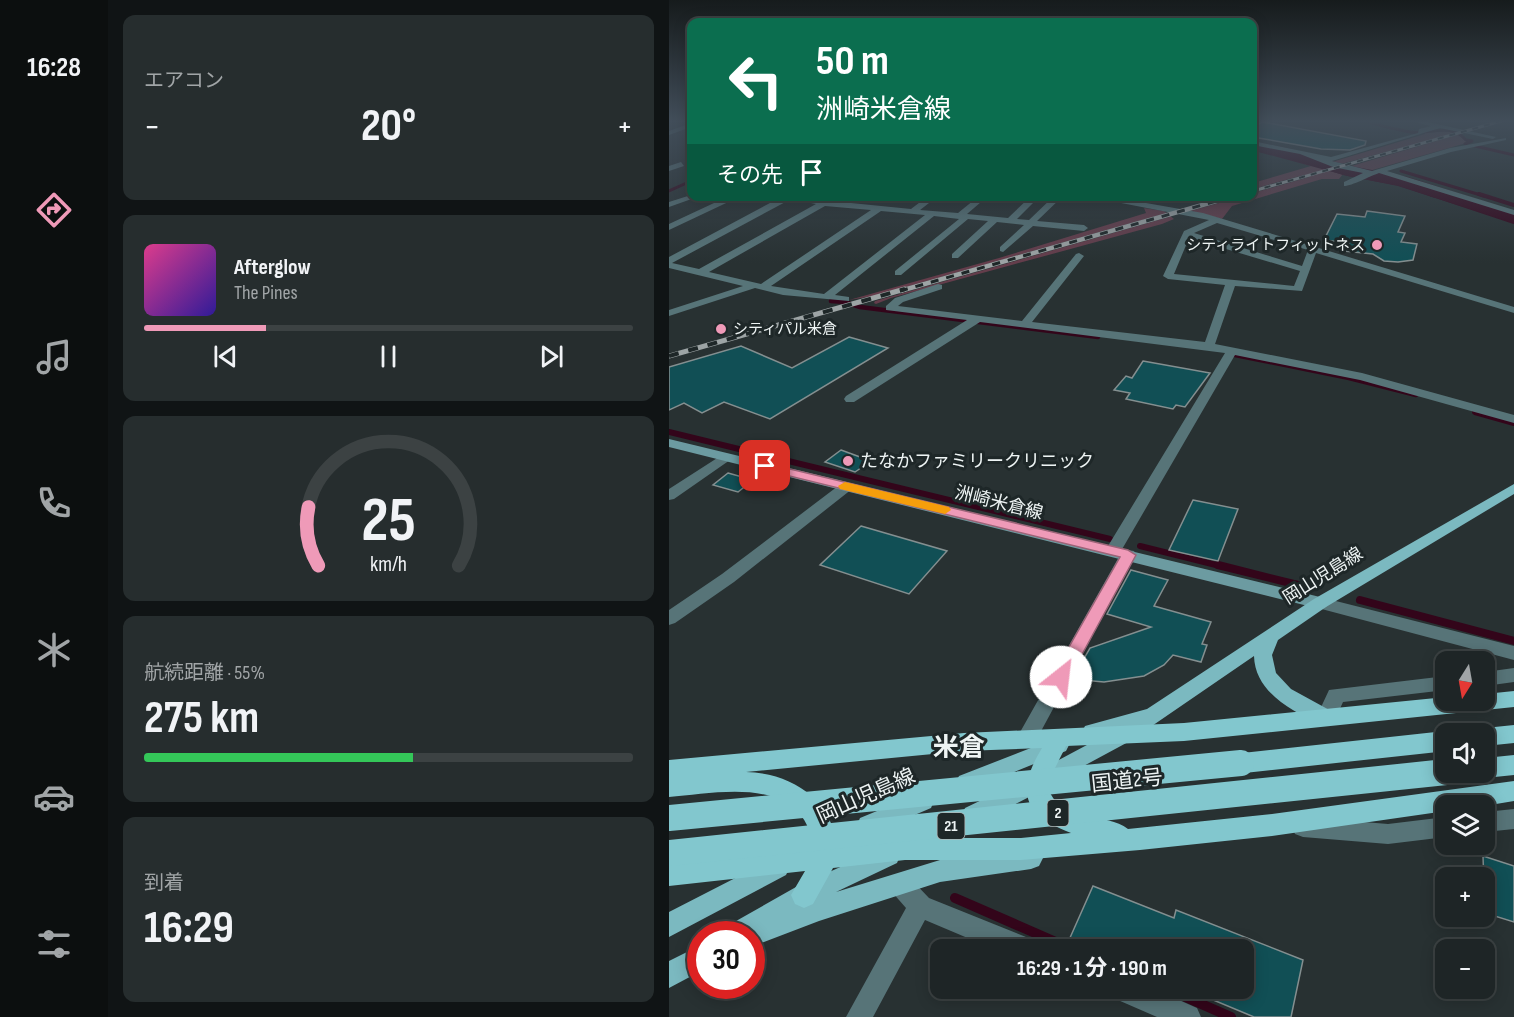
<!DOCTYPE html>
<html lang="ja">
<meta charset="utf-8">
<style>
:root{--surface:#1e2526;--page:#262d2e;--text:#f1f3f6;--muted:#a1a5a7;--line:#3c4243;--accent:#ef9ab8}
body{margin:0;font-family:"Sofia Sans Condensed","Noto Sans JP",sans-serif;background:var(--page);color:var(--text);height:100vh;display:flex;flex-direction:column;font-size:22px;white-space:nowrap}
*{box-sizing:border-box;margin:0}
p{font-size:20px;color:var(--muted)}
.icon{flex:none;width:33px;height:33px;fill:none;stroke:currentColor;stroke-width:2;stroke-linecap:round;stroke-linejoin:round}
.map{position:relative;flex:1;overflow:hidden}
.panel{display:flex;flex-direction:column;gap:15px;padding:15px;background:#101415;width:561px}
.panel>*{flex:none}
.guide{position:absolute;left:18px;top:18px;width:570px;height:183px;border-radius:12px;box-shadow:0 3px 15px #0003,0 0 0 2px var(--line);background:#0b6e4f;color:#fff;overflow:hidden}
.needle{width:39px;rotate:191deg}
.buttons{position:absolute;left:766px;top:651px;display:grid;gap:12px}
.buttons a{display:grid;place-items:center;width:60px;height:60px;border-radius:12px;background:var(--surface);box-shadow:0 3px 15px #0003,0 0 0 2px var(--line);font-size:30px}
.speed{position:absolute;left:18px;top:921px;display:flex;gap:12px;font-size:30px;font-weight:700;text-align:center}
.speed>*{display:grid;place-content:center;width:78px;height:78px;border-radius:50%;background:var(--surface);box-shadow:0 3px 15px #0003,0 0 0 2px var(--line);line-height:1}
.speed .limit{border:9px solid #d22;background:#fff;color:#111}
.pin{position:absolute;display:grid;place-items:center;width:51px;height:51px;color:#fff;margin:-26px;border-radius:12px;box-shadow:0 3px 9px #0006}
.me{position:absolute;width:66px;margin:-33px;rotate:29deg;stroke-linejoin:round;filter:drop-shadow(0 0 4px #0008)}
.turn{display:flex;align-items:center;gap:21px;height:126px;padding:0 30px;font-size:27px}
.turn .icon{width:78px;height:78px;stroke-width:2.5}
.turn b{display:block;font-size:42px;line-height:51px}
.then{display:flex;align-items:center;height:57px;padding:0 30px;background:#0003;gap:12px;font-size:22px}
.big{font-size:45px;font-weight:700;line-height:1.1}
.panel .card{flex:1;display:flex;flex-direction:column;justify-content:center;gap:9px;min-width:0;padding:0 21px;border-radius:12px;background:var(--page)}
.panel .dial{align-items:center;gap:0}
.dial svg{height:156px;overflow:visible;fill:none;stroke:var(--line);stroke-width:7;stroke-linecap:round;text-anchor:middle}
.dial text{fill:var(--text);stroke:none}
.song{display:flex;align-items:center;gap:18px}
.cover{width:72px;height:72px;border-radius:9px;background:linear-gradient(135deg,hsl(330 70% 55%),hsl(250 70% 35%))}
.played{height:6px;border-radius:3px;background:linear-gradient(90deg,var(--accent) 25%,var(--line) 25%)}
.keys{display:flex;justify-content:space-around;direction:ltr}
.heat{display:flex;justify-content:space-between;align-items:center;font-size:33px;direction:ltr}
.charge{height:9px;border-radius:4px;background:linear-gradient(90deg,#34c759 55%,var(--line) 0)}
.trip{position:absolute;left:261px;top:939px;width:324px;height:60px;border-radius:12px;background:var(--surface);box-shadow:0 3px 15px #0003,0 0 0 2px var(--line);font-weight:700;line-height:60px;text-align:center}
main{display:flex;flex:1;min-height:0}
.tabs{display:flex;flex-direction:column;width:108px;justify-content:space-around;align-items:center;background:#0c0f0f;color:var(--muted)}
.tabs .icon{width:42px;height:42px}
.tabs .current{color:var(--accent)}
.tabs b{font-size:27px;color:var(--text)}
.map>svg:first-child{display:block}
.green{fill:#643d4b}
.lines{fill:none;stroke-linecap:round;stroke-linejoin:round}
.stream-far5{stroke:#33051a;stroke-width:3}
.stream-far4{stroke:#33051a;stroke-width:4}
.stream-far3{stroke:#33051a;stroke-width:4.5}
.stream-far2{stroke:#33051a;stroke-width:6}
.stream-far1{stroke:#33051a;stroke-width:8}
.stream{stroke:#33051a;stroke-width:10}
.river{fill:#33051a;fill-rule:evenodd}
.building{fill:#114f55;stroke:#848f90;stroke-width:1.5}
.minor{fill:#577478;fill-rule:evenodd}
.secondary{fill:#6c9ba1;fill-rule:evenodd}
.primary{fill:#7bb9c0;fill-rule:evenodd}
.trunk{fill:#82c7ce;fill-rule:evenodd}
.rail-far2-casing{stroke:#9da4a5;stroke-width:3}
.rail-far1-casing{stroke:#9da4a5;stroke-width:4.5}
.rail-casing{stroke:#9da4a5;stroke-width:5}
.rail-far2{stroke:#1e2728;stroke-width:2;stroke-dasharray:6;stroke-linecap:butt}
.rail-far1{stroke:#1e2728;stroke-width:3;stroke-dasharray:8;stroke-linecap:butt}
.rail{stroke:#1e2728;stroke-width:4;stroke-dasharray:10;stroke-linecap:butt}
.trunk-bridge-far1{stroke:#82c7ce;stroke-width:20}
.trunk-bridge{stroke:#82c7ce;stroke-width:26}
.route{fill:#ef9ab8;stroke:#9b6478;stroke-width:1.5}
.slow{fill:#f59e0b}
.poi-dot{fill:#ef9ab8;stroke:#1e2728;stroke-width:2}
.labels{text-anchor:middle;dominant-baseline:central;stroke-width:6;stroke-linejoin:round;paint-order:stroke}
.far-poi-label{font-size:15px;fill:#eef4f4;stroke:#1e2728;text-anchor:end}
.shield{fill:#1e2728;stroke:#b0b6b7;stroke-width:1.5}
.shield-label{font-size:16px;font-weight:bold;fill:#eef4f4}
.poi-label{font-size:18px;fill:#eef4f4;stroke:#1e2728;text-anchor:start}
.street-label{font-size:18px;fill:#eef4f4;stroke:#1e2728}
.near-street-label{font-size:21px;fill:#eef4f4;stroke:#1e2728}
.near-quarter-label{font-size:26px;font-weight:bold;fill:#eef4f4;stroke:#1e2728}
</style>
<main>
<nav class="tabs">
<b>16:28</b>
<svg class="icon current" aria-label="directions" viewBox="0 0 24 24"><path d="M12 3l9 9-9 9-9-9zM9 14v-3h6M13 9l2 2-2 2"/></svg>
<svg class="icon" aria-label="music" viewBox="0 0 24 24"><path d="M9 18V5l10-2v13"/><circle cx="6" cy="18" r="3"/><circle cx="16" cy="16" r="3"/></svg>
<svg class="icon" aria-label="phone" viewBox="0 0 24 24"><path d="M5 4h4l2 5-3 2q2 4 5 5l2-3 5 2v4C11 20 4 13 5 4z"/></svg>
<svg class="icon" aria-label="climate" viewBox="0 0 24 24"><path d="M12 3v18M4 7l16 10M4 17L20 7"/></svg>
<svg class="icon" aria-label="car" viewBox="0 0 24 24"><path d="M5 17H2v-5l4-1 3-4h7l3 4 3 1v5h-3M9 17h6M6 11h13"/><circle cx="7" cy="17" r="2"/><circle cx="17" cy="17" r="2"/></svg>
<svg class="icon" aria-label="filters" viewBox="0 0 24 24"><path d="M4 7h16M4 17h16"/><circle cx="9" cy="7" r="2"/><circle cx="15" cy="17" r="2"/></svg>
</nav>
<section class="panel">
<div class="card"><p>エアコン</p>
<div class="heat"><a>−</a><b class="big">20°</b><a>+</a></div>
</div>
<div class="card">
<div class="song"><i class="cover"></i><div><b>Afterglow</b><p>The Pines</p></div></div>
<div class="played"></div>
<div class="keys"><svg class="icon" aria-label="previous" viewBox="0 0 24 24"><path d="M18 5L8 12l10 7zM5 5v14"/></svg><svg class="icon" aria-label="pause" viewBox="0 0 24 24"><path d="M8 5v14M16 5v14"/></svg><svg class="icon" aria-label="next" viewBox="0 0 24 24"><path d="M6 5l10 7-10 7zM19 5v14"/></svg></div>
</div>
<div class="card dial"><svg viewBox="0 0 100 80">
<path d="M14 69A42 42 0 1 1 86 69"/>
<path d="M14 69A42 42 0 0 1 9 39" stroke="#ef9ab8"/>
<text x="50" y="56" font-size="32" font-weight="700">25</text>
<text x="50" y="72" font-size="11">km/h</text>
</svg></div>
<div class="card"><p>航続距離 · 55%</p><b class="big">275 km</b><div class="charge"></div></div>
<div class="card"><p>到着</p><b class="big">16:29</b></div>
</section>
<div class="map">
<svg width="845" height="1017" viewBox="0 0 845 1017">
<rect width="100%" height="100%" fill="#283132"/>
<path class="green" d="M774,129l16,3 -118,32 -9,-2 93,-28v-2z
M791,134l4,4 9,3 -104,30 -21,-4z
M597,151l90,23h-13l-4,5h-17l-90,27 -10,13 -32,-8 51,-14 12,-1v-3l56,-16 -5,-2 -51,14v-6l58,-17 -46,-14z
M475,208l20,3 10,8 -12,5 -271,74 -15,6 -2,-1 1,-2 294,-84 -6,-3 -289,82 -25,4 150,-42 147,-45z"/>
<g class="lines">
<path class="stream-far5" d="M695,121c16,4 32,9 47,11 18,3 40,-10 55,8l6,1 -7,3
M806,146l39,9
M584,149l97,26 48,9 36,12
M732,171l83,25
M0,191l22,-10"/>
<path class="stream-far4" d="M761,194l84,28
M810,194l35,11"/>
<path class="stream-far3" d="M162,301l14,1 15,5 238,30
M561,354l119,24 67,17"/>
<path class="stream-far2" d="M806,412l39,11
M0,432l441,107
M471,546l84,21"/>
<path class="stream-far1" d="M549,565l88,22
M691,600l154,41"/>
<path class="stream" d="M286,898l119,52
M496,988l66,29"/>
<path class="river" d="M584,141l39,8 54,16 62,12 106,34v12l-116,-37 -55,-11 -60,-19 -30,-5z"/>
</g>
<path class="building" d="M594,122l103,19 -1,4 -15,5 -29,-1 -68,-12v-11z
M698,211l38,5 -7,16 7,1 -4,9 16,2 -4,16 -15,2 -14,-1 -11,-7 -28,-3 4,-8 -25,-3 13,-26 28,3z
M180,337l39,11 -118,71 -46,-17 -22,11 -18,-10 -15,7v-43l72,-21 51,22z
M474,361l67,12 -25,34 -9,-2 -3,4 -47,-10 4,-6 -16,-3 12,-14 6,2z
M172,450l30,11 -16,11 -30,-10z
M59,473l25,7 -15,12 -25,-7z
M524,500l45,9 -20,52 -49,-11z
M192,526l86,25 -38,43 -89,-29z
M462,570l37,10 -14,26 57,16 -9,22 5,1 -6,17 -28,-7 -9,10 -20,11 -40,6 -32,-3 18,-31 61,-21 -44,-13z
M814,856l31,10v56l-29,-9z
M424,886l81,32 2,-8 127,50 -12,57h-37l-67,-28 56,-1v-38h-151l-23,-10z"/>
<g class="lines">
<path class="minor" d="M742,121h12l73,16 -3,2 -53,-11 -108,33 40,10 78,-23 56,-10v2l-55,12 -64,19 127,39v5l-135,-42c-9,3 -27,13 -35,13v-4l19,-9 -30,-6 -33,-13 -47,-9v-4l78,16 87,-24 1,-4 12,-3z
M22,123v4l-22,8v-4z
M12,162l3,4 -15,5v-5z
M22,195l9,1 -31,11v-5z
M60,196h12l-72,34v-6z
M114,196c13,0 34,6 44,3l4,2 80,8 17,-13h10l-18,14 38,3 21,-17h9l-21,18 41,4 23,-22h9l-23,23 12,1 25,-24h9l-26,25 47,4 4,3 -4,3 -51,-5 -30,26 -3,-1v-4l24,-22 -27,-3 -39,36h-6v-4l36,-33 -20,-2 -67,56h-6v-4l64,-52 -25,-3 -99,79 14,2v4l-66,-6 -28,-7 -86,28v-6l74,-24 -74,-18v-11zM122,199l25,5 -117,65 -27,-6zM156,206l46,4 -110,74 -52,-12zM212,211l44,4 -101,79 -53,-8z
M416,196h21l97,17 311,94v6l-198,-60 -14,38 -67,-5 -20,58 147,29 152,42v8l-154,-43 -125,-25 -114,196 -8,5 -8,-5 120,-198 -245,-31 -126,80h-8l-2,-3 2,-3 121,-76 -81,-10v-4l9,-8 43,-14 4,1v4l-39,13 -5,4 124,15 54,-67 3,-1 5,3 -52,66 173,20 20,-57 -57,-6 -5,-3 21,-45 25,-11zM548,223l91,27 -6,16 -108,-33zM520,238l111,33 -6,15 -120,-12z
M56,453l7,4 -2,3 -56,39 -5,1v-11z
M178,482l7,4 -2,3 -118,93 -59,41 -6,2v-15l53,-36 120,-91z
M459,550l6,1 2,4 -103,191 -7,2 -7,-2 -3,-6 3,-6 101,-179 2,-4z
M651,597l194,49v14l-200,-53 -3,-4 3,-4z
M845,668v14l-29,4v-14z
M777,676v14l-103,12 -10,22 -7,2 -7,-2 -3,-6 13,-28z
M845,809v20l-29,3v-20z
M634,817l85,7 58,-7v20l-58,7 -85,-7 -8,-3 -3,-7 3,-7z
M231,873l8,3 21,22 107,43 3,9h-43l-71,-30 -52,97h-27l60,-109 -14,-16 -4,-8 4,-8z
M438,988h45l45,20 4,9h-44l-46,-20z"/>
<path class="secondary" d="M0,439l651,158 6,2 3,4 -3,4 -6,2 -651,-162z"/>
<path class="primary" d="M845,484v10l-188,113 -48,33 -6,15 4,18 15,16 42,23 3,6 -3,6 -7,2 -7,-2c-28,-14 -64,-32 -65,-68l-124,85 -76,41 -7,3 -7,-3 -4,-6 4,-6 60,-32 -8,2 -7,-2 -3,-6 3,-6 62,-17 167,-110z
M390,737l7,2 3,6 -3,6 -99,40 -8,-3 -3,-6 3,-6z
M354,780l8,2 3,7 -3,7 -50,26 -8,3 -8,-3 -3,-7 3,-7z
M254,792l8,2 3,7 -3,7 -63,27 -8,-3 -3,-7 3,-7z
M220,845l8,4 3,7 -3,7 -61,29 104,-32 91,-13 8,3 4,8 -4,8 -8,3 -91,13 -121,39 -68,26v-13h-25l3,-9 67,-38z
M109,856l8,3 4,8 -4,8 -117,62v-25z
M32,945v26l-32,17v-27z"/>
<path class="trunk" d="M845,691v16l-330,34 -118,5 -15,30 -1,17c16,30 56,19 78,36l144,-15 242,-33v20l-30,5h-38v5l-174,25 -132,14 -119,10h-116l-72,8 -20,36 -9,4 -9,-4 -4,-9 14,-24 -136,15v-24l144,-15c-9,-73 -94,-54 -144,-50v-37l295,-27 220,-10 262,-26v3h39v-6zM373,748c-26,43 -20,67 29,85l-50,5h-116l-68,7c-6,-47 -47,-72 -91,-73l218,-21z
M845,725v18l-29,3v-12h-9l9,-6z
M845,755v20l-29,3 -9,-6h9v-14z"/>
<g class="rail-far2-casing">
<path id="rail-far2" d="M584,191l248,-70"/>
</g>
<g class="rail-far1-casing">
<path id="rail-far1" d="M231,291l334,-95"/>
</g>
<g class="rail-casing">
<path id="rail" d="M0,356l236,-67"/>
</g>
<use href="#rail-far2" class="rail-far2"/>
<use href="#rail-far1" class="rail-far1"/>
<use href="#rail" class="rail"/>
<path class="trunk-bridge-far1" d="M556,765l221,-24"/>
<path class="trunk-bridge" d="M0,818l572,-55
M0,853l777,-81"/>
</g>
<linearGradient id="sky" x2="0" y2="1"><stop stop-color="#161b1c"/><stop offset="0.46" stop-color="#424e5a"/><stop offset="1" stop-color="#424e5a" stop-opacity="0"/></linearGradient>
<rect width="845" height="263" fill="url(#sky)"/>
<path class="route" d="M96,463l363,87 8,5 -69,127 -6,2 -6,-2 -3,-5 68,-120 -359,-88 -2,-3z"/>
<path class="slow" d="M176,482l104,25 2,3 -6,4 -105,-25 -2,-3z"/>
<g class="poi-dot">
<circle cx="708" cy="245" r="6"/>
<circle cx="52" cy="329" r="6"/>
<circle cx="179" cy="461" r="6"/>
</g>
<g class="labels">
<g class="far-poi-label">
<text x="696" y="245">シティライトフィットネス</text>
<text x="64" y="329" text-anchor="start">シティパル米倉</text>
</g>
<g class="shield">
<rect x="378.5" y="800" width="21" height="26" rx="4.5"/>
<rect x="268.5" y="813" width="27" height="26" rx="4.5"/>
</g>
<g class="shield-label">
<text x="389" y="813">2</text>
<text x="282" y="826">21</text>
</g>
<g class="poi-label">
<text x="191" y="461">たなかファミリークリニック</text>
</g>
<g class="street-label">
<text transform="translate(330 503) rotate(14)">洲崎米倉線</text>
<text transform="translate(654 576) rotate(-32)">岡山児島線</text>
</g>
<g class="near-street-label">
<text transform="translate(458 781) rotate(-6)">国道2号</text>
<text transform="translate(197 796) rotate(-24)">岡山児島線</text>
</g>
<g class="near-quarter-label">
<text x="290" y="748">米倉</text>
</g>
</g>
</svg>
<div class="buttons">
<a><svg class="needle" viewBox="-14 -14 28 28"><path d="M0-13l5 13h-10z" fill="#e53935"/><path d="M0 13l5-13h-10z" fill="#a1a5a7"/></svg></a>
<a><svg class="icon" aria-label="sound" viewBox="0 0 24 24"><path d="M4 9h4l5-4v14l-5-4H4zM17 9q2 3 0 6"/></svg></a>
<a><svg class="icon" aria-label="layers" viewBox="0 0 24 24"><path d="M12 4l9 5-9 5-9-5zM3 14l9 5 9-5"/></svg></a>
<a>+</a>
<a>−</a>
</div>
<div class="speed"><div class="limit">30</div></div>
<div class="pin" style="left:96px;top:466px;background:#d93025"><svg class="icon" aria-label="arrive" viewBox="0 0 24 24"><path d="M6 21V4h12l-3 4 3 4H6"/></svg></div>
<svg class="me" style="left:392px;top:677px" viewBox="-20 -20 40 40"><circle r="19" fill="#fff"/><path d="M0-13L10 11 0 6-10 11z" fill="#ef9ab8"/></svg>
<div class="trip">16:29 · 1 分 · 190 m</div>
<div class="guide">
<div class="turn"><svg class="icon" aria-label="left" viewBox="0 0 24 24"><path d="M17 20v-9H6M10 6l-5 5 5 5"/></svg><div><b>50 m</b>洲崎米倉線</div></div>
<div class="then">その先<svg class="icon" aria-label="arrive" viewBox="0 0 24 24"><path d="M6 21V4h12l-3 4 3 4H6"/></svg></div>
</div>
</div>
</main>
